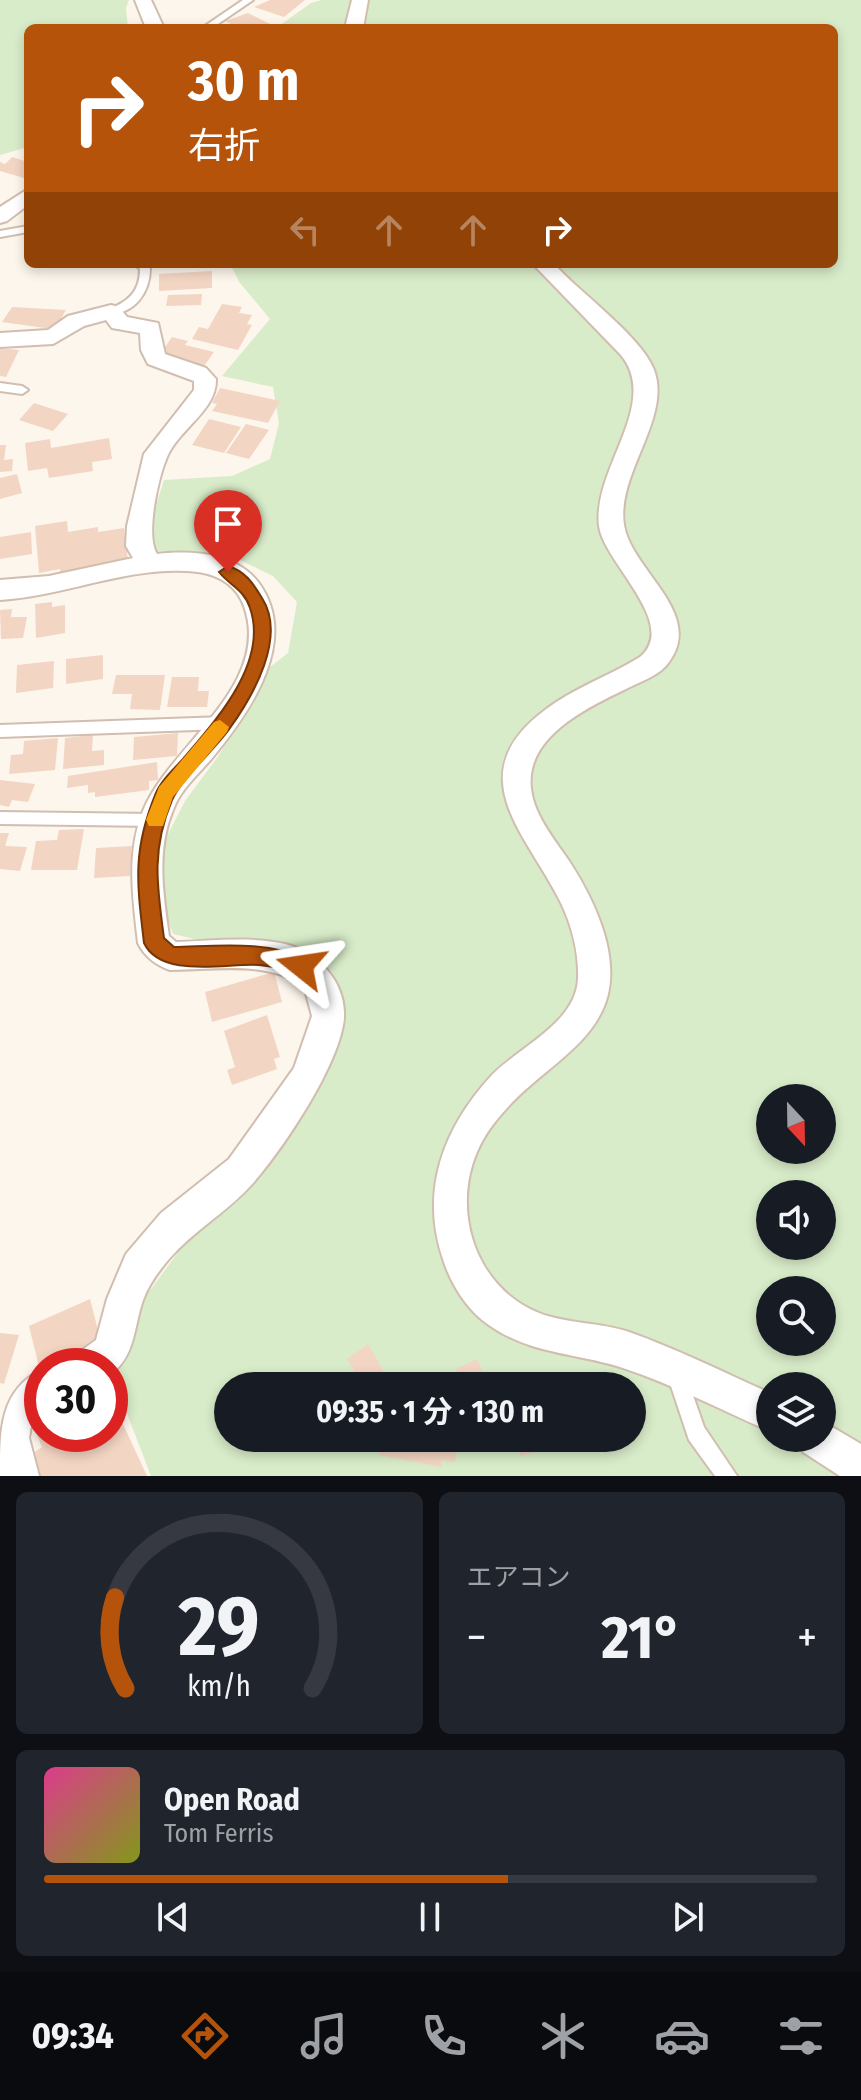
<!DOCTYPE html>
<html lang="ja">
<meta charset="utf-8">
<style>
:root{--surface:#171b24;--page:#20242c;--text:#f1f3f6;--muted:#9ea1a6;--line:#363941;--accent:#b45309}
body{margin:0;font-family:"Fira Sans Condensed","Noto Sans JP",sans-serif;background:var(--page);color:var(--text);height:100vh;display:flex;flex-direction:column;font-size:30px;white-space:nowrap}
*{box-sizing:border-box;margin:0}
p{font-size:26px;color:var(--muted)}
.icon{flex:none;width:44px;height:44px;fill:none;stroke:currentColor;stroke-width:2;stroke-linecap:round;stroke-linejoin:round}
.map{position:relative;height:1476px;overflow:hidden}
.sheet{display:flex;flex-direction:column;gap:16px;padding:16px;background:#0d0f14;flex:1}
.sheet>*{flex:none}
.top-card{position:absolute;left:24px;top:24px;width:814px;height:244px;border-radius:12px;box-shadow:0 4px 12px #0003;background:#b45309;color:#fff;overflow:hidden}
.needle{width:52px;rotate:158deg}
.tools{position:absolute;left:756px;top:1084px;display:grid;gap:16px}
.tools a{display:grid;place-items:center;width:80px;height:80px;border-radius:50%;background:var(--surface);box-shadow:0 4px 12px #0003;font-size:40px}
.speed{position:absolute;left:24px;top:1348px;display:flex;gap:16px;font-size:40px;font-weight:700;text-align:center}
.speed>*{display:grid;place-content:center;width:104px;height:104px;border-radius:50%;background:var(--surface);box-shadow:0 4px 12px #0003;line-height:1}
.speed .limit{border:12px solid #d22;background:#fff;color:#111}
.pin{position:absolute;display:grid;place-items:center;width:68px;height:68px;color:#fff;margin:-82px -34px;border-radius:50% 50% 50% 0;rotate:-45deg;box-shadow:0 0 8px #0007}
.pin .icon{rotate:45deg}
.me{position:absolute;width:88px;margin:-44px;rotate:285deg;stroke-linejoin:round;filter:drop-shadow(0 0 6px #0008)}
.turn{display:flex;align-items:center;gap:28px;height:168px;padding:0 32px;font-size:36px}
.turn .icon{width:104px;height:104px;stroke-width:2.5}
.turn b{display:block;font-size:56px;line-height:68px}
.lanes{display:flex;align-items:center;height:76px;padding:0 32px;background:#0003;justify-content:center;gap:40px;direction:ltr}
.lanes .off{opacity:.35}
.big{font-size:60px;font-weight:700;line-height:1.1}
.sheet .tile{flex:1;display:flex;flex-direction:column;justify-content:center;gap:12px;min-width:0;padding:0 28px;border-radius:12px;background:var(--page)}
.sheet .dial{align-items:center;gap:0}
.dial svg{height:208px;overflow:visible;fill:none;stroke:var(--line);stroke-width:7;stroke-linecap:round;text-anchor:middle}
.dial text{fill:var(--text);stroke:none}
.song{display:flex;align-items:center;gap:24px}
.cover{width:96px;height:96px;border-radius:12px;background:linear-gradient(135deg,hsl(330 70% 55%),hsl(70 70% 35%))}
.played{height:8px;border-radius:4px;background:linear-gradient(90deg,var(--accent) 60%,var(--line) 60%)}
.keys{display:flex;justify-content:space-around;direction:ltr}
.heat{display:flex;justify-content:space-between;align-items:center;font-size:44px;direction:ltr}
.sheet .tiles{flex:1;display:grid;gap:16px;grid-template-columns:1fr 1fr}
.tile:last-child{grid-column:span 2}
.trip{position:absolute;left:214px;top:1372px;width:432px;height:80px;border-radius:40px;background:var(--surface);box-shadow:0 4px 12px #0003;font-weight:700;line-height:80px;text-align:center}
.tabs{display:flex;height:128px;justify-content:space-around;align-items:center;background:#090b0e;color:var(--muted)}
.tabs .icon{width:56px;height:56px}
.tabs .on{color:var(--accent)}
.tabs b{font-size:36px;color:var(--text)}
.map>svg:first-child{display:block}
.green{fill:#d8ecc9;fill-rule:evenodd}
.building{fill:#f3d5c3}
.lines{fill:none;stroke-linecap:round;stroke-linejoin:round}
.lane-casing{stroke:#d1beb0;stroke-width:4}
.street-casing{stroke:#d1beb0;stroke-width:4}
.lane{fill:#fff;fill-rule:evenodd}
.street{fill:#fff;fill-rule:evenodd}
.route{fill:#b45309;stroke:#753606;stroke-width:2}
.slow{fill:#f59e0b}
</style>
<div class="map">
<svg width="861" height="1476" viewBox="0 0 861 1476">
<rect width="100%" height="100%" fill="#fdf6ec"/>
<path class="green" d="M0,0h129l-3,8 2,20h-100v119l-28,8z
M322,0h539v1476h-710l-38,-99 2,-17 22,-52 53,-72 33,-33 115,-213 -5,-17 -17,-17 -33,-8 -67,-4 -43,-10 -15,-42 8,-54 19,-37 32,-43 38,-63 10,-24 23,-18 9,-51 -24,-26 -35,-17 -85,-8 -2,-29 13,-42 68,-4 38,-17 9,-36 -6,-36 -51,-11 48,-57 -30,-36 -10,-19h604v-236h-558l35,-25zM770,1098h52v52h-52zM770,1194h52v52h-52zM770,1290h52v52h-52zM228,1386h404v52h-404zM770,1386h52v52h-52z"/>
<path class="building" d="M270,0h35l-21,17 -30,-10z
M248,13l26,13 -36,2 -13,-7z
M12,157l16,5v13l-4,3 -24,-7v-9l5,2z
M212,271v17l-53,3v-17z
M202,294l-1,11 -35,1 2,-11z
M222,304l20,3 -3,6 13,2 -5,9 5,1 -14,25 -46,-11 7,-12 9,2z
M12,307l54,3 -5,9h5l-7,11 -57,-8z
M172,337l16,4 -3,4 29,7 -10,14 -45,-10z
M0,348l19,2 -13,27 -6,-1z
M220,388l60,13 -12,22 -56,-12 5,-7 -5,-1z
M34,403l34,11 -15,17 -34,-11z
M209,419l32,8 -17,26 -32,-8z
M246,424l23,6 -20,29 -23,-6z
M109,438l3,21 -20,3 1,9 -44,7 -2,-10 -19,3 -3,-28 25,-4 1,9z
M0,445h6l-2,15 9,-1 -1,12 -12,1z
M17,474l5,19 -22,6v-21z
M67,521l1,11 30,-5v5l26,-4 4,33 -67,17 -1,-9 -21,4 -4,-47z
M31,532l1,22 -32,5v-22z
M52,602v5l13,-2v28l-29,5 -1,-34z
M12,609l-1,8h16l-4,21 -22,1 -1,-29z
M103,655v24l-37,5v-25z
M54,661l-1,27 -37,5 1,-28z
M116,675h49l-5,35 -30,-1 2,-15h-20z
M172,677h27l-1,14h11l-2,16h-40z
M178,733l-1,23 -44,4 1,-23z
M93,735l-1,16 12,-1v15l-41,4 2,-31z
M58,738l-3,32 -46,4 2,-19 12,-1 1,-13z
M157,762l1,18 -9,1v9l-54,7v-5l-7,1v-8l-21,3 1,-12z
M0,780l35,4 -7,18 -16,-2 -3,7 -9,-2z
M84,829l-7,41h-46l5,-29 21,-1 2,-10z
M0,833h9l-4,13 22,1 -7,24 -20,-2z
M132,846l-2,30 -36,2 2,-30z
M274,972l8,30 -70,20 -7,-30z
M267,1015l13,42 -6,2 3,10 -45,16 -5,-15 8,-3 -11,-36z
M90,1299l11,43 -59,24 -1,9 -12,-49z
M0,1333l19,2 -15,49 -4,-1z
M368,1344l17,30 -16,12h-6l-16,-27z
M477,1359l10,23 -7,4h-17l-7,-17z
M110,1396l37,80h-108l-9,-21 12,-8 -11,-26 11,-7v20h68z
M382,1438h76l-3,24 -14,-2v7l-62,-12z
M516,1438h33l2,10 -31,8z"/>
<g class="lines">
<g class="lane-casing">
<path id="lane" d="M243,0h10l-41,28h-10z
M28,226v6l-28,5v-6z
M134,264h12l4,4c0,25 -16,47 -43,46v-4c21,-8 33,-18 33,-41z
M0,383l22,3 6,4 -6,4 -22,-3z
M224,717l5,2 2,4 -2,4 -5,2 -224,8v-12z
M0,812l156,2 5,2 2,4 -2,4 -5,2 -156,-2z
M676,1365l7,2 21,60 33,49h-22l-26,-36 -22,-66 2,-7z"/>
</g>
<g class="street-casing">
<path id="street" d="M135,0h16l13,28h-18z
M352,0h16l-5,28h-18z
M28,189v16l-21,16 -7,2v-16z
M533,264h21c26,29 87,72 100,106 18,48 -38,104 -30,155 7,45 81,88 45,137 -9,13 -25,18 -39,25 -35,17 -94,43 -99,88 -4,34 23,63 40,89 23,36 47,87 37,130 -12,51 -69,77 -101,114 -12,13 -23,27 -30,44 -26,60 -1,136 62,161 28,11 61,9 90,19 48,17 94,40 141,61v38c-48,-20 -95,-46 -144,-62 -47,-16 -95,-14 -137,-44 -21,-14 -37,-39 -45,-63 -25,-70 -1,-134 48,-187 27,-28 84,-52 86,-96 1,-26 -6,-53 -17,-76 -34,-69 -103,-128 -16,-193 30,-23 65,-34 95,-53 40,-33 -36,-94 -41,-131 -7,-57 62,-122 22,-171z
M111,305l8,2 8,10 31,6 7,31 41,14 10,11c1,31 -37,50 -49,78 -9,21 -22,79 -10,97 34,-4 79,-1 101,28 43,57 -8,130 -45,175 -14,17 -32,31 -40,53 -17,40 -10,84 -4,126l7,6c35,-1 74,-6 109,2 33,8 61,38 59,74 -4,46 -60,129 -90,164 -25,29 -60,48 -85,77 -11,13 -20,25 -26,41 -10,29 -7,55 -33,75v-9h-38l6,-13 18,-13 11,-41 19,-45 35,-41 68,-54 65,-91 18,-52 -8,-30c-37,-26 -90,-16 -134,-16 -14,-5 -25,-13 -32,-27 -5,-44 -12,-90 5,-132 26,-65 130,-125 101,-205 -7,-20 -25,-31 -46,-34 -65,-8 -132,24 -198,28v-20l49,-4 84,-18 -7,-12 1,-20 17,-72 50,-64v-9l-46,-17 -7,-14 -1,-17 -28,-5 -6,-8 -22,6 -31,18 -53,3v-14l48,-3 20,-14z
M42,1369v43l-11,14 -2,12 10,38h-39c0,-48 0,-85 42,-107z
M822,1421l39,23v32h-21l-37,-24 -5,-14h24z"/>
</g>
<use href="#lane" class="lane"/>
<use href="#street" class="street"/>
</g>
<path class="route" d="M228,566c17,5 25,17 34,32 25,39 -9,98 -32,130 -16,23 -47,48 -58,72 -21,50 -15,86 -8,138l10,9c45,-1 93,-7 134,13l3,6 -3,7 -7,3c-14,-6 -26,-10 -42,-11 -33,-2 -98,14 -115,-22 -7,-60 -12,-92 12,-150 5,-13 18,-24 27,-34 32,-38 86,-96 67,-151 -6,-19 -21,-23 -31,-36z"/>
<path class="slow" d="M220,720l9,7 -2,5 -54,65 -10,29h-14l-3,-6 13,-33 55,-65z"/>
</svg>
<div class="tools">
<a><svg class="needle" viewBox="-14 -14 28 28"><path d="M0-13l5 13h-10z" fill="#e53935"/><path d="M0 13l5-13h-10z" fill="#9ea1a6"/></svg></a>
<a><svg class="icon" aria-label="sound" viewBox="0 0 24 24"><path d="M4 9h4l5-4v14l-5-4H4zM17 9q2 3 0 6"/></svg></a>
<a><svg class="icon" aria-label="search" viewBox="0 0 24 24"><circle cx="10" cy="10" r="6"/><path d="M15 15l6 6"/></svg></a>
<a><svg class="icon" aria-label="layers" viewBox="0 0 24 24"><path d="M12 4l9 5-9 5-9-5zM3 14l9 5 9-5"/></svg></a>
</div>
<div class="speed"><div class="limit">30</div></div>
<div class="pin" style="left:228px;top:572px;background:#d93025"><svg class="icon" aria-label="arrive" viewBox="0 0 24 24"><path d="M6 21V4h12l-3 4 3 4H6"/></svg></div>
<svg class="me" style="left:301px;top:966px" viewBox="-20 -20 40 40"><path d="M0-17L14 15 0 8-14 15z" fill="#b45309" stroke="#fff" stroke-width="4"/></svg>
<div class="trip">09:35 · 1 分 · 130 m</div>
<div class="top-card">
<div class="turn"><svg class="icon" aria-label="right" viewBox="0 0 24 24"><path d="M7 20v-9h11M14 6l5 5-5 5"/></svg><div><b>30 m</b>右折</div></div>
<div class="lanes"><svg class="icon off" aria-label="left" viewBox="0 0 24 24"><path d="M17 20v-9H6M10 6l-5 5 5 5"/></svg><svg class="icon off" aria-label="ahead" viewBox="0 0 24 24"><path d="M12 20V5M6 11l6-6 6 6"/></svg><svg class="icon off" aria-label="ahead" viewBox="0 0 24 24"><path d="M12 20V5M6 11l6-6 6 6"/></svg><svg class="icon" aria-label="right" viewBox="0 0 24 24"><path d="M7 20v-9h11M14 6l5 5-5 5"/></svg></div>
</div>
</div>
<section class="sheet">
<div class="tiles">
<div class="tile dial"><svg viewBox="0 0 100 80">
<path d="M14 69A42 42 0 1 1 86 69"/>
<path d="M14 69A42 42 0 0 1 10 34" stroke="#b45309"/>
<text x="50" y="56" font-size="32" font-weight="700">29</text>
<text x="50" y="72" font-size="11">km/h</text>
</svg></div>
<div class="tile"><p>エアコン</p>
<div class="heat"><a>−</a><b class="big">21°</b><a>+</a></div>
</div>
<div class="tile">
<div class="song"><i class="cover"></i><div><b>Open Road</b><p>Tom Ferris</p></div></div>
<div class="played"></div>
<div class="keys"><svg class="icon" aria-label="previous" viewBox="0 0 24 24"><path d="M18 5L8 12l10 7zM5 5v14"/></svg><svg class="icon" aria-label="pause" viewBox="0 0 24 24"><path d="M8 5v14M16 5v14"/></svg><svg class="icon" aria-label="next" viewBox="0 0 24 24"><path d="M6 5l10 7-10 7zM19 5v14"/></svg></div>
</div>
</div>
</section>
<nav class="tabs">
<b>09:34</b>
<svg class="icon on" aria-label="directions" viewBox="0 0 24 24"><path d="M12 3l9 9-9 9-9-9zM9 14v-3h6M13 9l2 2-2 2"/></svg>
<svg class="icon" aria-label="music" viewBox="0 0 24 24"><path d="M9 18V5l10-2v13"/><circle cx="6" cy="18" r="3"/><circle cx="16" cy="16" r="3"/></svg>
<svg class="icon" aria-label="phone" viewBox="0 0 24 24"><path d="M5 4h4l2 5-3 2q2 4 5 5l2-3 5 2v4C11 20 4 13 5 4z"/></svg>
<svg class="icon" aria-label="climate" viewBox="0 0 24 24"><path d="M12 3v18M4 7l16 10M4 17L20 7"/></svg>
<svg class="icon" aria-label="car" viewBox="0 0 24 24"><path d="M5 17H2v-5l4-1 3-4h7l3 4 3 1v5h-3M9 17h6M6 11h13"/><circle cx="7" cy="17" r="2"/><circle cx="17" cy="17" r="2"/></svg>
<svg class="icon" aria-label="filters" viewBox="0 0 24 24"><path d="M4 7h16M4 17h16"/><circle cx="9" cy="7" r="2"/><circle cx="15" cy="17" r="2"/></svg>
</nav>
